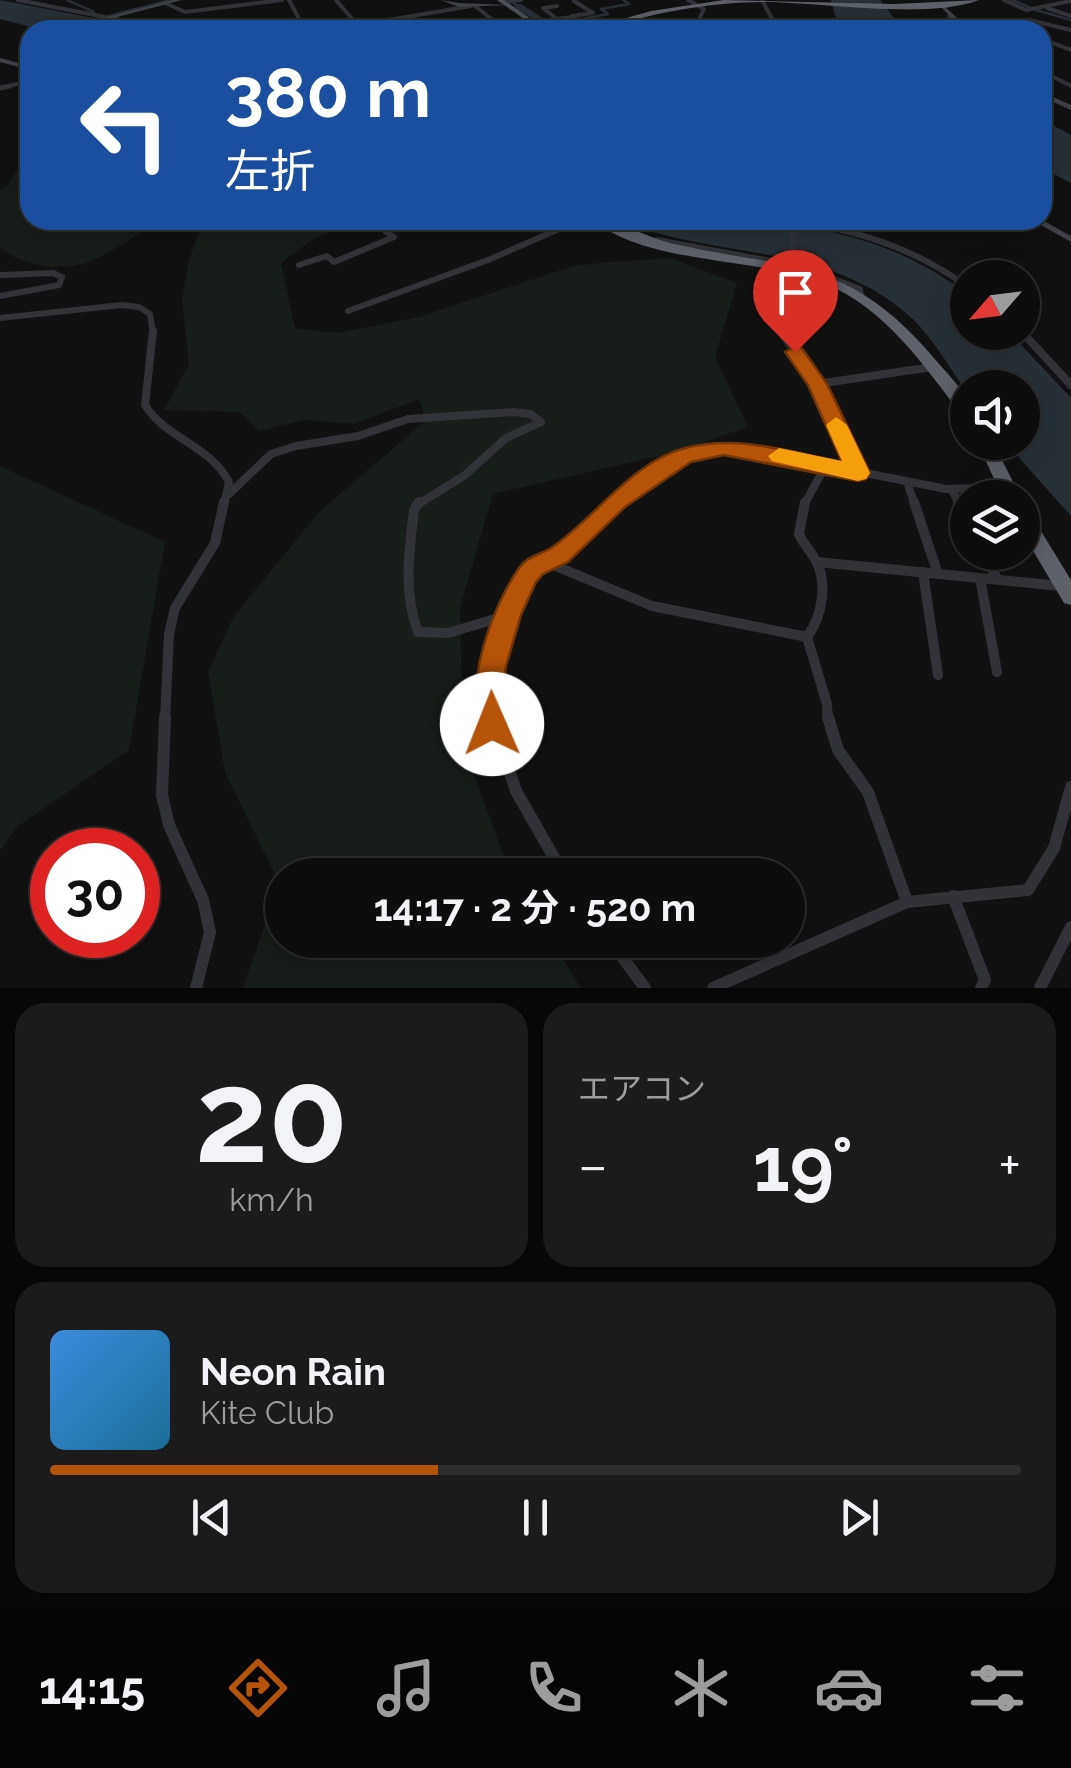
<!DOCTYPE html>
<html lang="ja">
<meta charset="utf-8">
<style>
:root{--surface:#0d0d0e;--page:#1b1b1c;--text:#f1f3f6;--muted:#9a9c9e;--line:#2d2d2e;--accent:#b45309}
body{margin:0;font-family:Raleway,"Noto Sans JP",sans-serif;background:var(--page);color:var(--text);height:100vh;display:flex;flex-direction:column;font-size:38px;white-space:nowrap}
*{box-sizing:border-box;margin:0}
p{font-size:32px;color:var(--muted)}
.icon{flex:none;width:55px;height:55px;fill:none;stroke:currentColor;stroke-width:2;stroke-linecap:round;stroke-linejoin:round}
.map{position:relative;height:988px;overflow:hidden}
.sheet{display:flex;flex-direction:column;gap:15px;padding:15px;background:#070708;flex:1}
.sheet>*{flex:none}
.banner{position:absolute;left:20px;top:20px;width:1032px;height:210px;border-radius:30px;box-shadow:0 5px 25px #0003,0 0 0 2px var(--line);background:#1a4fa0;color:#fff;overflow:hidden}
.needle{width:65px;rotate:242deg}
.buttons{position:absolute;left:950px;top:260px;display:grid;gap:20px}
.buttons a{display:grid;place-items:center;width:90px;height:90px;border-radius:50%;background:var(--surface);box-shadow:0 5px 25px #0003,0 0 0 2px var(--line);font-size:50px}
.speed{position:absolute;left:30px;top:828px;display:flex;gap:20px;font-size:50px;font-weight:700;text-align:center}
.speed>*{display:grid;place-content:center;width:130px;height:130px;border-radius:50%;background:var(--surface);box-shadow:0 5px 25px #0003,0 0 0 2px var(--line);line-height:1}
.speed .limit{border:15px solid #d22;background:#fff;color:#111}
.pin{position:absolute;display:grid;place-items:center;width:85px;height:85px;color:#fff;margin:-102px -42px;border-radius:50% 50% 50% 0;rotate:-45deg;box-shadow:0 0 10px #0007}
.pin .icon{rotate:45deg}
.me{position:absolute;width:110px;margin:-55px;rotate:359deg;stroke-linejoin:round;filter:drop-shadow(0 0 8px #0008)}
.turn{display:flex;align-items:center;gap:35px;height:210px;padding:0 40px;font-size:45px}
.turn .icon{width:130px;height:130px;stroke-width:2.5}
.turn b{display:block;font-size:70px;line-height:85px}
.big{font-size:75px;font-weight:700;line-height:1.1}
.sheet .widget{flex:1;display:flex;flex-direction:column;justify-content:center;gap:15px;min-width:0;padding:0 35px;border-radius:30px;background:var(--page)}
.sheet .dial{align-items:center;gap:0}
.dial b{font-size:130px;line-height:1}
.song{display:flex;align-items:center;gap:30px}
.cover{width:120px;height:120px;border-radius:15px;background:linear-gradient(135deg,hsl(210 70% 55%),hsl(200 70% 35%))}
.played{height:10px;border-radius:5px;background:linear-gradient(90deg,var(--accent) 40%,var(--line) 40%)}
.keys{display:flex;justify-content:space-around;direction:ltr}
.heat{display:flex;justify-content:space-between;align-items:center;font-size:55px;direction:ltr}
.sheet .tiles{flex:1;display:grid;gap:15px;grid-template-columns:1fr 1fr}
.widget:last-child{grid-column:span 2}
.trip{position:absolute;left:265px;top:858px;width:540px;height:100px;border-radius:50px;background:var(--surface);box-shadow:0 5px 25px #0003,0 0 0 2px var(--line);font-weight:700;line-height:100px;text-align:center}
.menu{display:flex;height:160px;justify-content:space-around;align-items:center;background:#050506;color:var(--muted)}
.menu .icon{width:70px;height:70px}
.menu .active{color:var(--accent)}
.menu b{font-size:45px;color:var(--text)}
.map>svg:first-child{display:block}
.green{fill:#171d18}
.water{fill:#273037}
.lines{fill:none;stroke-linecap:round;stroke-linejoin:round}
.stream{stroke:#273037;stroke-width:2.5}
.river{fill:#273037;fill-rule:evenodd}
.street-far5{stroke:#323338;stroke-width:4}
.street-far4{stroke:#323338;stroke-width:5}
.street-far3{stroke:#323338;stroke-width:6}
.street-far2{stroke:#323338;stroke-width:8}
.street-far1{stroke:#323338;stroke-width:10}
.street{stroke:#323338;stroke-width:12}
.secondary{fill:#3f4248;fill-rule:evenodd}
.primary{fill:#4d5057;fill-rule:evenodd}
.highway{fill:#5d6169;fill-rule:evenodd}
.route{fill:#b45309;stroke:#753606;stroke-width:2.5}
.slow{fill:#f59e0b}
</style>
<div class="map">
<svg width="1071" height="988" viewBox="0 0 1071 988">
<rect width="100%" height="100%" fill="#111112"/>
<path class="green" d="M30,147v73h121l-4,9c-20,11 -43,29 -64,35 -28,7 -63,1 -83,-17v-58l8,-4z
M204,220h155l-44,18 -34,25 14,65 43,5 81,-16 154,-51 37,-4 60,-4 67,25 -22,74 33,70 -76,26 -179,41 -33,114 3,137 48,130h-229v65h269l30,48h-338l36,-105 -54,-111 -17,-100 26,-56 85,-104 107,-92 -7,-21 -64,25 -51,-4 -45,11 -20,-19 -75,-2 25,-46 -7,-63 7,-42z
M0,466l165,76 -36,208 -111,76 -18,25z"/>
<path class="water" d="M0,0l155,30h-112l-43,-11z
M831,0h49l23,30h-58l-10,-15z
M1043,120l28,15v48l-28,-14z
M618,220c130,0 240,-8 349,74l1,38 42,1 61,65v118l-65,-73 16,-1v-54h-54l-1,4c-18,-25 -37,-59 -61,-79 -85,-72 -191,-53 -288,-93z"/>
<g class="lines">
<path class="stream" d="M67,0l27,12
M1012,0l17,7
M510,1l8,5
M1036,10l35,10
M105,17l66,-17
M551,25l57,-11 -7,-5 28,-5 -6,-4"/>
<path class="river" d="M515,4h6l40,26h-9l-37,-22z"/>
<path class="street-far5" d="M18,0l154,30
M289,0l16,30
M336,0l22,26
M688,0l16,9 -10,21
M762,0l16,30
M1004,0l22,10 45,-9
M504,2l17,-2
M165,3l20,9 97,-12
M475,6l30,24
M557,6l-14,2 14,11 15,-2
M1047,8l24,8
M572,16l21,-3 -19,-12
M949,16l26,14
M1029,20l42,10
M607,24l12,6
M166,27l22,3
M330,30l141,-24
M1042,39l29,11
M1042,71l29,15
M0,88l30,-7"/>
<path class="street-far4" d="M0,88l10,-2"/>
<path class="street-far3" d="M787,220c67,9 126,27 181,67
M657,240l146,27 57,22 1,8
M299,265l28,-9 7,6 60,-25 -8,-5 28,-12
M792,265l1,-45
M772,267l-3,8 -7,2 13,47 7,10
M0,275l53,-2 9,4 -3,8 -59,11
M348,311l140,-51 92,-40
M0,318l122,-13 17,2 11,7 3,20"/>
<path class="street-far2" d="M153,331l-8,74c21,34 65,40 84,77l-5,23
M780,331l37,53 42,89
M1022,332l49,53
M817,384l115,-17
M907,482l8,23
M952,490l8,15
M229,494l42,-40 25,-8 62,-10 50,-17 106,-7 16,2 11,8 -35,16 -41,37 -48,30
M613,505l72,-49 22,-8 42,2 197,39 60,-2
M804,505l22,-40"/>
<path class="street-far1" d="M419,502l-5,8c-5,42 -11,82 4,122l30,1 60,-18
M805,502l-6,32c4,10 12,17 17,27 12,22 6,56 -9,76
M914,502l24,72
M958,502l10,19
M984,552l13,27
M546,562l106,44 155,31 20,67 1,16
M817,562l244,24
M923,572l15,103
M980,578l17,94
M165,720l4,-86 6,-26 40,-65 9,-41
M492,720v-54l29,-80 14,-19 25,-12 55,-53"/>
<path class="street" d="M165,717l-3,78 7,30 34,75 7,32 -14,56
M491,717l25,74 48,84
M828,717l10,33 30,42 39,110
M953,896l32,84 -4,8
M610,940l35,48
M713,988l194,-86 121,-12 26,-42 17,-61
M1040,988l31,-61"/>
<path class="secondary" d="M173,0h9l-80,21 -3,-2z
M441,0l18,3 51,2 -51,2z
M938,4h4l28,26h-6z
M0,58l30,8v4l-30,-8z
M1042,92l29,13v5l-29,-13z
M1032,220h10l29,16v6z"/>
<path class="primary" d="M497,0h7l43,30h-7z"/>
<path class="highway" d="M724,0l171,4 84,-4c-52,20 -157,2 -216,2 -56,0 -113,12 -167,28h-12l67,-19z
M593,220c27,0 54,18 81,24 117,26 174,13 260,114 8,10 30,32 34,43 1,5 0,10 0,15l-6,-1c-39,-50 -77,-108 -139,-132 -68,-27 -173,-17 -230,-63z
M977,442h16l28,56h-18z
M1022,508l6,2 43,70v25l-7,-2 -42,-71z"/>
</g>
<path class="route" d="M795,346l6,1 26,37 43,89 -4,6 -8,2 -134,-26 -33,7 -66,45 -57,55 -25,12 -7,8 -15,33 -15,51 -3,30 4,28 -5,10 -10,4 -10,-4c-20,-45 10,-127 37,-166 8,-12 21,-13 32,-20 42,-28 82,-87 134,-100 53,-14 104,4 157,14l-34,-77 -23,-33z"/>
<path class="slow" d="M836,417l11,8 23,48 -4,6 -8,2 -86,-20 -4,-5 11,-8 63,13 -16,-36z"/>
</svg>
<div class="buttons">
<a><svg class="needle" viewBox="-14 -14 28 28"><path d="M0-13l5 13h-10z" fill="#e53935"/><path d="M0 13l5-13h-10z" fill="#9a9c9e"/></svg></a>
<a><svg class="icon" aria-label="sound" viewBox="0 0 24 24"><path d="M4 9h4l5-4v14l-5-4H4zM17 9q2 3 0 6"/></svg></a>
<a><svg class="icon" aria-label="layers" viewBox="0 0 24 24"><path d="M12 4l9 5-9 5-9-5zM3 14l9 5 9-5"/></svg></a>
</div>
<div class="speed"><div class="limit">30</div></div>
<div class="pin" style="left:795px;top:352px;background:#d93025"><svg class="icon" aria-label="arrive" viewBox="0 0 24 24"><path d="M6 21V4h12l-3 4 3 4H6"/></svg></div>
<svg class="me" style="left:492px;top:724px" viewBox="-20 -20 40 40"><circle r="19" fill="#fff"/><path d="M0-13L10 11 0 6-10 11z" fill="#b45309"/></svg>
<div class="trip">14:17 · 2 分 · 520 m</div>
<div class="banner">
<div class="turn"><svg class="icon" aria-label="left" viewBox="0 0 24 24"><path d="M17 20v-9H6M10 6l-5 5 5 5"/></svg><div><b>380 m</b>左折</div></div>
</div>
</div>
<section class="sheet">
<div class="tiles">
<div class="widget dial"><b>20</b><p>km/h</p></div>
<div class="widget"><p>エアコン</p>
<div class="heat"><a>−</a><b class="big">19°</b><a>+</a></div>
</div>
<div class="widget">
<div class="song"><i class="cover"></i><div><b>Neon Rain</b><p>Kite Club</p></div></div>
<div class="played"></div>
<div class="keys"><svg class="icon" aria-label="previous" viewBox="0 0 24 24"><path d="M18 5L8 12l10 7zM5 5v14"/></svg><svg class="icon" aria-label="pause" viewBox="0 0 24 24"><path d="M8 5v14M16 5v14"/></svg><svg class="icon" aria-label="next" viewBox="0 0 24 24"><path d="M6 5l10 7-10 7zM19 5v14"/></svg></div>
</div>
</div>
</section>
<nav class="menu">
<b>14:15</b>
<svg class="icon active" aria-label="directions" viewBox="0 0 24 24"><path d="M12 3l9 9-9 9-9-9zM9 14v-3h6M13 9l2 2-2 2"/></svg>
<svg class="icon" aria-label="music" viewBox="0 0 24 24"><path d="M9 18V5l10-2v13"/><circle cx="6" cy="18" r="3"/><circle cx="16" cy="16" r="3"/></svg>
<svg class="icon" aria-label="phone" viewBox="0 0 24 24"><path d="M5 4h4l2 5-3 2q2 4 5 5l2-3 5 2v4C11 20 4 13 5 4z"/></svg>
<svg class="icon" aria-label="climate" viewBox="0 0 24 24"><path d="M12 3v18M4 7l16 10M4 17L20 7"/></svg>
<svg class="icon" aria-label="car" viewBox="0 0 24 24"><path d="M5 17H2v-5l4-1 3-4h7l3 4 3 1v5h-3M9 17h6M6 11h13"/><circle cx="7" cy="17" r="2"/><circle cx="17" cy="17" r="2"/></svg>
<svg class="icon" aria-label="filters" viewBox="0 0 24 24"><path d="M4 7h16M4 17h16"/><circle cx="9" cy="7" r="2"/><circle cx="15" cy="17" r="2"/></svg>
</nav>
